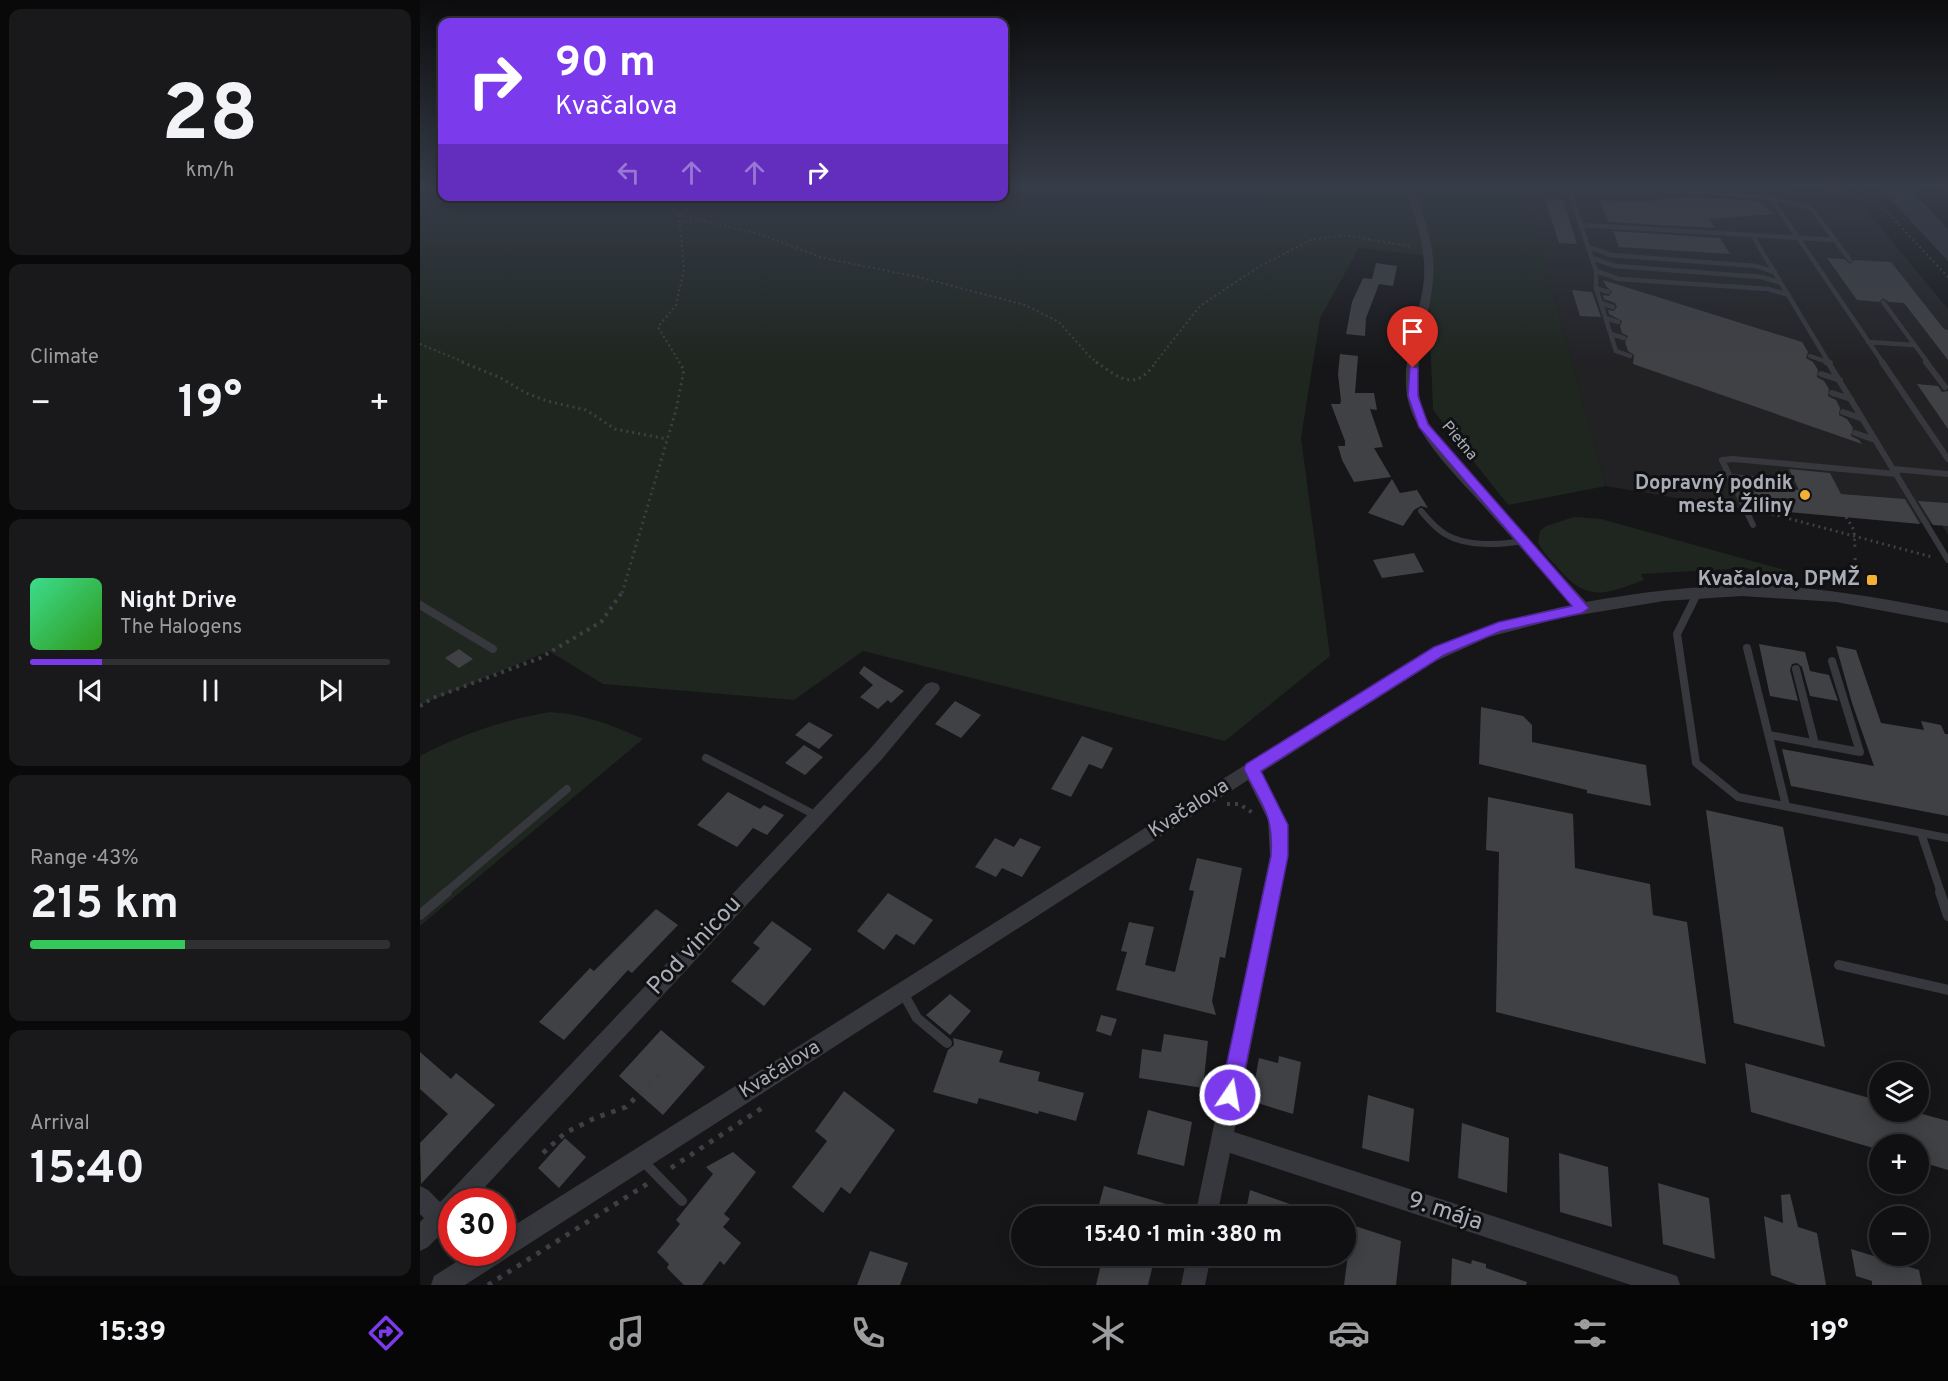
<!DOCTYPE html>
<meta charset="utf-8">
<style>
:root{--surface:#101012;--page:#19191b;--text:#f1f3f6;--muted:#9c9d9f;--line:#303032;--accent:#7c3aed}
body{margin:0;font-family:Overpass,sans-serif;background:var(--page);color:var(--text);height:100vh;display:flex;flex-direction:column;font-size:22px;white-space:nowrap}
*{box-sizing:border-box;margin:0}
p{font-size:20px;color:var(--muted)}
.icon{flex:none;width:33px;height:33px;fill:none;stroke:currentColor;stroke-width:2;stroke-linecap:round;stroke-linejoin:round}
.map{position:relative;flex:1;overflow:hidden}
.drawer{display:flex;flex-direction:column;gap:9px;padding:9px;background:#09090a;width:420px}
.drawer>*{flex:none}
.top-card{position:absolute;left:18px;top:18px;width:570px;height:183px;border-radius:12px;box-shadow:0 3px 15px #0003,0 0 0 2px var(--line);background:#7c3aed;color:#fff;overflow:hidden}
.buttons{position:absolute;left:1449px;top:1062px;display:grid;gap:12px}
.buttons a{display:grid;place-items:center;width:60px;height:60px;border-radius:50%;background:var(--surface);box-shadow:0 3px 15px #0003,0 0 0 2px var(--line);font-size:30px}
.speed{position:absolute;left:18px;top:1188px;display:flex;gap:12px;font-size:30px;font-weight:700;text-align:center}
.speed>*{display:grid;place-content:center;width:78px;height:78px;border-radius:50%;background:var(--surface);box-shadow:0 3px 15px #0003,0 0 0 2px var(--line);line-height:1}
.speed .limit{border:9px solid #d22;background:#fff;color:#111}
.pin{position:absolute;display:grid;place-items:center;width:51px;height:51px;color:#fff;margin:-62px -26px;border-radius:50% 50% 50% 0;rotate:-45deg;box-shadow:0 0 6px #0007}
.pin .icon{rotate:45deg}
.me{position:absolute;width:66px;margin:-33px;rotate:12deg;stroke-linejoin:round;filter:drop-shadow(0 0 4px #0008)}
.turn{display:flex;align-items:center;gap:21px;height:126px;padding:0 18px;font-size:27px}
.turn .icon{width:78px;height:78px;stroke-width:2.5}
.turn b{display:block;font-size:42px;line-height:51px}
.lanes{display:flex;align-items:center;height:57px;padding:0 18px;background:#0003;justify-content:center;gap:30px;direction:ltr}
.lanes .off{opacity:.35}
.big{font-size:45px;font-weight:700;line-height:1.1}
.drawer .widget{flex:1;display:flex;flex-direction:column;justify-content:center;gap:9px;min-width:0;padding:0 21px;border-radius:12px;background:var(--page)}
.drawer .dial{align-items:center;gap:0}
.dial b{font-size:78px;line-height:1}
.song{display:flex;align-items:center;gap:18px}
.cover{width:72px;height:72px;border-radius:9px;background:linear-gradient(135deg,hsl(150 70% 55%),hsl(110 70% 35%))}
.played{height:6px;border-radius:3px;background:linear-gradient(90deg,var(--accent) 20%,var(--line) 20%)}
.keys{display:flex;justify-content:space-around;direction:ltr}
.heat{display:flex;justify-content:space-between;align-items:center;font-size:33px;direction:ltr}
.charge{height:9px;border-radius:4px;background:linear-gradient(90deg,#34c759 43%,var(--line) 0)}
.trip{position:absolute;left:591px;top:1206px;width:345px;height:60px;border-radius:30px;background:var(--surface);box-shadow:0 3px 15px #0003,0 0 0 2px var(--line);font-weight:700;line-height:60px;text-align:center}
.tab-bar{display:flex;height:96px;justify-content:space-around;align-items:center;background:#060607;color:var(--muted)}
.tab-bar .icon{width:42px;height:42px}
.tab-bar .on{color:var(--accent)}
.tab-bar b{font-size:27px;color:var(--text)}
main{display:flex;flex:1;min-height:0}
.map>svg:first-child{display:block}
.built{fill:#222225}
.green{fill:#1e261f}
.water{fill:#2c353c}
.building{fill:#404145}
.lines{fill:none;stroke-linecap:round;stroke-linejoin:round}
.path-far3{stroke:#3d3f44;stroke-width:2;stroke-dasharray:2 3;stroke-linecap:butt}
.path-far2{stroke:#3d3f44;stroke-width:3;stroke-dasharray:2 4;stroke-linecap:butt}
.path-far1{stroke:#3d3f44;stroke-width:4;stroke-dasharray:3 5;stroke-linecap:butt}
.path{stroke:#3d3f44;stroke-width:5;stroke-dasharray:4.5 7;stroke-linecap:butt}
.lane-far3{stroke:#37383d;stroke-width:4.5}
.lane-far2{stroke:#37383d;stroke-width:6}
.lane-far1{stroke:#37383d;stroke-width:8}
.lane{stroke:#37383d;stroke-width:10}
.street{fill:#37383d;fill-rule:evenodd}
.route{fill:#7c3aed;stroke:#51269a;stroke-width:1.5}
.poi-dot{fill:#f2b134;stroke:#111113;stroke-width:2}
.labels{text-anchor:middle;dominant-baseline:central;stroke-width:6;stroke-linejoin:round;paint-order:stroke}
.far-street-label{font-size:16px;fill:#a8adb8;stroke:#111113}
.poi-label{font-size:20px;font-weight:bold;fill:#a8adb8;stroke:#111113;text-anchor:end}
.street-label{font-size:20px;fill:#a8adb8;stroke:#111113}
.near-street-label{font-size:24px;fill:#a8adb8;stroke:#111113}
</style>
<main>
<section class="drawer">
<div class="widget dial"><b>28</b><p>km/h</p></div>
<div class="widget"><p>Climate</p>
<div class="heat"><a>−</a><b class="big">19°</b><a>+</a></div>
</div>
<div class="widget">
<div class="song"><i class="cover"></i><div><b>Night Drive</b><p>The Halogens</p></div></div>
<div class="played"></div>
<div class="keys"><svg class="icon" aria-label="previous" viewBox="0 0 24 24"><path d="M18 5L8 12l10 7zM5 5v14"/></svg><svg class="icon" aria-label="pause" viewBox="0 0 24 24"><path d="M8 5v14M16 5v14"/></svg><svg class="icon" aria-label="next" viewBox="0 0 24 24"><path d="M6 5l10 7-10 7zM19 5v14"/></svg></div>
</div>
<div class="widget"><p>Range · 43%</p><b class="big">215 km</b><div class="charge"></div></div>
<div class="widget"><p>Arrival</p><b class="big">15:40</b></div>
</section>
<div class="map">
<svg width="1528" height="1285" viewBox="0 0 1528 1285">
<rect width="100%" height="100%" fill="#161618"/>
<path class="built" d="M1104,186h142l196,19 86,104v226l-6,-10 -213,-18 -123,-21z"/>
<path class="green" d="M0,186h22v10h562v-10h520l82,300 -98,19 -75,-95 -6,-154 -68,-8 -39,70 -19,120 29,218 -105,85 -362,-90 -69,49 -191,-16 -54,-33 -129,54z
M1246,186h123l6,12z
M1154,517l27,2 187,52 -3,5 -39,-8 -105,6 3,6c-39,14 -56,23 -86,-12 -7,-8 -16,-16 -20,-26l2,-11 6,-5z
M130,712c34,2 62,13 93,27l-223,187v-170c41,-22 84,-36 130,-44z"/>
<path class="water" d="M1458,186h30l40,43v32z"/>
<path class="building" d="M1269,196l67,5 19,13 -66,5 6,9 -106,-6 -10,-22 40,2z
M1125,199l18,1 14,44 -18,-1z
M1193,231l107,7 10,16 -111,-7z
M1407,258l17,1 6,5 4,-4 37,2 53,67 4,1v30l-44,-57 -15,-1 -6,-4 -4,4 -22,-2z
M956,263l21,3 -4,20 -14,-2 -13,34 -1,18 -19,-2 6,-32 11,-24 9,1z
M1183,280l199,62 6,10 -2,6 7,4 5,8 -1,7 7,4 5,8 -1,7 8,4 4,8 -1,7 8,4 6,9 -2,8 8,4 3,4 -229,-80 1,-9 -6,-4 -3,-9 3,-6 -6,-3 -2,-7 2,-5 -13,-7 -1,-4 6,1 3,-4 -2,-4 -11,-4 -1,-4 6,1 3,-4 -6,-6z
M1152,290l20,2 9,25 -21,-1z
M920,354l18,2 -3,37h19l3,17 -7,-1 13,38 -9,1 17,29 -37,5 -12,-22 -4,-14h7v-5l-14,-37h9l1,-3 -3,-27z
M1497,384l21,2 4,6 6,-1v38z
M1369,469l41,4 11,21 64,5 15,25 -165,-15 -10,-24 54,5z
M972,479l8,14 17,-3 11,18 -7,-2 -7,4 -11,16 -35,-13z
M1498,501l30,2v23l-15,-1z
M994,553l10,19 -42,6 -9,-18z
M1339,644l46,8 5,19 19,4 9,26 -28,-5 -8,-29 -5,-4 -5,1 -2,6 8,31 -28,-5z
M1416,646l20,4 25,73 43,7 -3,-9 20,4 4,9h3v82l-157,-30 -9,-37 92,17 -22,-63z
M39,649l14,10 -14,9 -14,-10z
M444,666l18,12 22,13 -13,12 -3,-3 -10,9 -18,-12 13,-12 -14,-12z
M535,701l26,14 -20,23 -26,-14z
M1061,707l42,9 9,9v17l114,23 5,41 -64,-13v-3l-108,-26z
M389,722l24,13 -14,14 -24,-14z
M662,736l31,12 -11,21 -13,-5 -18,33 -20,-8z
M384,745l19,12 -18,18 -20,-12z
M308,792l32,17 4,-4 20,10 -17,20 -14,-7 -16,19 -40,-22z
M1068,797l85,17 2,54 75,16 3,31 34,7 19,142 -210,-52 3,-160 -13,-2z
M1286,810l77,17 42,220 -91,-24z
M575,838l19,9 6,-9 21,9 -19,30 -20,-9 -6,9 -21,-10z
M777,858l45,10 -17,90 -5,-1 -8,44 4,14 -100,-25 11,-38 -6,-1 8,-29 25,5 -9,38 30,7 19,-81 -5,-1z
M468,893l45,27 -19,25 -18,-11 -12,16 -27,-19z
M236,909l22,16 -46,48 -4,-3 -64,70 -25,-18 51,-54 4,3z
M352,921l40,28 -48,57 -33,-25 29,-33 -7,-5z
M530,994l21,17 -21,24 -24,-20z
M681,1015l16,4 -6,17 -15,-5z
M241,1030l44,37 -42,48 -44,-39z
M744,1034l44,7 -5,47 -64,-10 3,-29 19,3z
M533,1038l50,13 -4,11 41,10 -2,9 46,12 -8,28 -37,-10 -1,3 -59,-16 -2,6 -44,-12 15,-42 6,-5z
M0,1052l31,27 5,-6 39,32 -74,79 -1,-41 28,-29 -28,-25z
M859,1056l22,6 -8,52 -42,-13 8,-43 19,5z
M1325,1063l135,38v11h35l33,9v49l-30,-9v-17h-38v6l-129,-38z
M424,1091l51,39 -45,64 -9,-7 -18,26 -31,-26 35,-46 -12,-10z
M948,1095l46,14 -5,53 -47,-14z
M728,1110l44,12 -8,44 -47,-12z
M1042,1123l47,15 -2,55 -49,-15z
M145,1138l21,19 -27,31 -21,-20z
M313,1152l23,20 -32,42 6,5 -7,8 18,16 -17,22 -4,-4 -18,24h-18l-17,-17 2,-4 -12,-12 23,-28 -4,-4 37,-46 -7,-7z
M1139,1153l49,14 4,60 -52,-15z
M1238,1183l51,15 6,61 -52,-15z
M684,1186l90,26 -1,4h-97z
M830,1190l68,24v2h-73z
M1370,1194l8,33 19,6 9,52h-28l-27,-10 -7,-59 19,7 -2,-28z
M932,1225l49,16 -5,44h-52z
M1431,1249l68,21 3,15h-50v-4l-16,-5z
M450,1251l38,12 -8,22h-43z
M683,1256h52l-7,29h-52z
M1032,1258l19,6 1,-4 14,4v4l41,14 -1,3h-75z"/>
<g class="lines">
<path class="path-far3" d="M1391,186l23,4 18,-4
M1441,186l2,6 28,24 57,61
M1418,191l33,10
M245,196l14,19 84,20 60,23 95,19 107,28 34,17 31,35 8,6
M259,215l5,54 -8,36 -18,22 22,36
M0,344l46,19
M735,363l45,-57 57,-38 53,-28 33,-5 70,12"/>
<path class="path-far2" d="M42,362l37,15 27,16 21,8 39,9 29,19 52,10
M676,362c25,17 39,30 60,0
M1340,513l12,1 160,43
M1426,517l8,13 1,17
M1435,558l1,16
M202,593l54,-183 8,-40 -5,-8"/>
<path class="path-far1" d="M0,706l13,-8 107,-40 61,-36 22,-31
M807,804h12l14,9"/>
<path class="path" d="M123,1153l22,-20 30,-15 31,-11 33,-32
M251,1168l91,-60
M68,1285l159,-101"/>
<path class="lane-far3" d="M1148,186l28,85v17l20,63 14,5
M1194,186l157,12 40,10 39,52
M1351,198l112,165
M1161,225l254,15
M1332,235l77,128
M1168,247l23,8 145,11 19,6
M1172,258l23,8 147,11 19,6
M1176,271l23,8 149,10 21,6
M1176,288l12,4
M1463,302l45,61
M1181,303l12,4
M1186,318l12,4
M1191,334l13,4
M1448,342l46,3
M1390,356l20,7"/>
<path class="lane-far2" d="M1406,362l4,1
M1408,362l120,198
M1462,362l66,97
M1506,362l19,25
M1401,374l19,6
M1412,393l19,6
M1423,412l20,7
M1435,433l20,7
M1474,469l54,5
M1310,477l50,4
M1001,511c7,8 14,17 24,23 21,13 55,11 78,7
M1333,525l-31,-65 11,-1 164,15"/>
<path class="lane-far1" d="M1278,592l-21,42 19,129 42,34 210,41
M0,605l73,44
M1327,648l39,158
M1376,669l19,75
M1349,735l91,17 -28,-91
M286,758l111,58
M1501,833l20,60
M25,893l122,-104"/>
<path class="lane" d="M1520,892l8,24
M0,915l27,-23
M1419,965l109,25
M483,993l14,25 30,25
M222,1160l40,41"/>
<path class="street" d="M985,186h8c11,31 23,60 20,94 -3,38 -19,74 -14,113 4,42 56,87 84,117 27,31 55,62 83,92 67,-12 135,-20 204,-15 53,4 106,14 158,24v12l-112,-21 -94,-6 -78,5 -103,17 -72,19 -53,24 -174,111 23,48 3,36 -54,276 434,141 9,3 3,9h-49l-401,-132 -13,63h-22l75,-360 -2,-36 -20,-40 -783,505h-34l3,-9 38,-24h30v-19l905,-570c51,-30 106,-46 164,-58 -28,-32 -56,-64 -84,-95 -27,-31 -73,-73 -80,-114 -6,-40 13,-78 17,-117 2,-33 -9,-62 -19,-93z
M512,682l6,2 2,4 -2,4 -56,67 -411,443h-19v21l-24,24 -8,4v-29l4,-4 -4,-4v-28l8,4 12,12 5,-5 425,-448 56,-65z
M767,1256h24l-6,29h-24z"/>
</g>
<linearGradient id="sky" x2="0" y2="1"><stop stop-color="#0c0c0d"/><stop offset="0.51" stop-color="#363c48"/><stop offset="1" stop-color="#363c48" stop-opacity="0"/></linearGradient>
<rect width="1528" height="366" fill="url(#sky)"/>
<path class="route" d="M990,366l8,2v28l10,28 161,184 -7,5 -81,18 -57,24 -183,116 27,54v31l-48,239 -3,7 -7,3 -7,-3 -3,-7 51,-239c3,-43 -10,-51 -27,-87l2,-5 188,-117 65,-25 73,-16 -153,-179 -11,-31z"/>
<g class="poi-dot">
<circle cx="1385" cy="495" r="6"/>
<rect x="1446" y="574" width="12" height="12" rx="3"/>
</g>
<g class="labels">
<g class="far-street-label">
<text transform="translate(1039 441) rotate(50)">Pietna</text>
</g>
<g class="poi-label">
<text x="1373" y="484">Dopravný podnik<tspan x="1373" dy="23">mesta Žiliny</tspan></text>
<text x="1440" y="580">Kvačalova, DPMŽ</text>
</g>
<g class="street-label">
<text transform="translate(769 809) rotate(-33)">Kvačalova</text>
<text transform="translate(360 1070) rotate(-32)">Kvačalova</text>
</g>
<g class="near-street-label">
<text transform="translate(275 946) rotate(-47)">Pod vinicou</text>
<text transform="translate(1025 1212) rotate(18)">9. mája</text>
</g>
</g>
</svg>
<div class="buttons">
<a><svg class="icon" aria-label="layers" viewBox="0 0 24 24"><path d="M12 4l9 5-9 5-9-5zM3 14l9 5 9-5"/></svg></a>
<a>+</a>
<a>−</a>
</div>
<div class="speed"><div class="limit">30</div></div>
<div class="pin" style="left:993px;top:368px;background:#d93025"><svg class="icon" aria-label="arrive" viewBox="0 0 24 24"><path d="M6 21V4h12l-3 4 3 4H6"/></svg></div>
<svg class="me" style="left:810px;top:1095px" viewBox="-20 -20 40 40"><circle r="17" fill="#7c3aed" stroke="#fff" stroke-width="3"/><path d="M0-11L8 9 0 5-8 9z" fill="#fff"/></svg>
<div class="trip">15:40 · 1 min · 380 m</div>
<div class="top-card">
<div class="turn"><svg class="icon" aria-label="right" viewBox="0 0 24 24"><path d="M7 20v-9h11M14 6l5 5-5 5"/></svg><div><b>90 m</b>Kvačalova</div></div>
<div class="lanes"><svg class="icon off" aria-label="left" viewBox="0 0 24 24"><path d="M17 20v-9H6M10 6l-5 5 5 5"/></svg><svg class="icon off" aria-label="ahead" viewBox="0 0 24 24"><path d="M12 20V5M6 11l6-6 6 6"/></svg><svg class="icon off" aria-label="ahead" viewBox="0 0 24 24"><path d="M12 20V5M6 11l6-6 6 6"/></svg><svg class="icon" aria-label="right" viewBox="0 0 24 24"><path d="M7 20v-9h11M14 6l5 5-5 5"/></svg></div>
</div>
</div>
</main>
<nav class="tab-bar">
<b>15:39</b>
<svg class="icon on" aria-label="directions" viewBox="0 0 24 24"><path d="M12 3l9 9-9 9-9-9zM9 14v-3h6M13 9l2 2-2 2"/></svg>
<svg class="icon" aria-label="music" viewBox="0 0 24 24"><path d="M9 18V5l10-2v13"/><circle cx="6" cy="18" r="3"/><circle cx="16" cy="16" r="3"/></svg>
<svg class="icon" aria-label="phone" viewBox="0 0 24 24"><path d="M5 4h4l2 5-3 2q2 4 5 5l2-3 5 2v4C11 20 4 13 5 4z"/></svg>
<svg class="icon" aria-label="climate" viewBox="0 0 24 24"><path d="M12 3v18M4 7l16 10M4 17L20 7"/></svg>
<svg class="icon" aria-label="car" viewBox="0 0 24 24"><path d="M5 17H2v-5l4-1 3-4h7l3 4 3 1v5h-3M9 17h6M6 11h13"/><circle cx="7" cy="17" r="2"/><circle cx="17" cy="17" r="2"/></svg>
<svg class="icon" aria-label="filters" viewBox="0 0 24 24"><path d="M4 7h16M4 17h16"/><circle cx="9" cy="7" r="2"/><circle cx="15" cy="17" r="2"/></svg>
<b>19°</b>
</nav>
